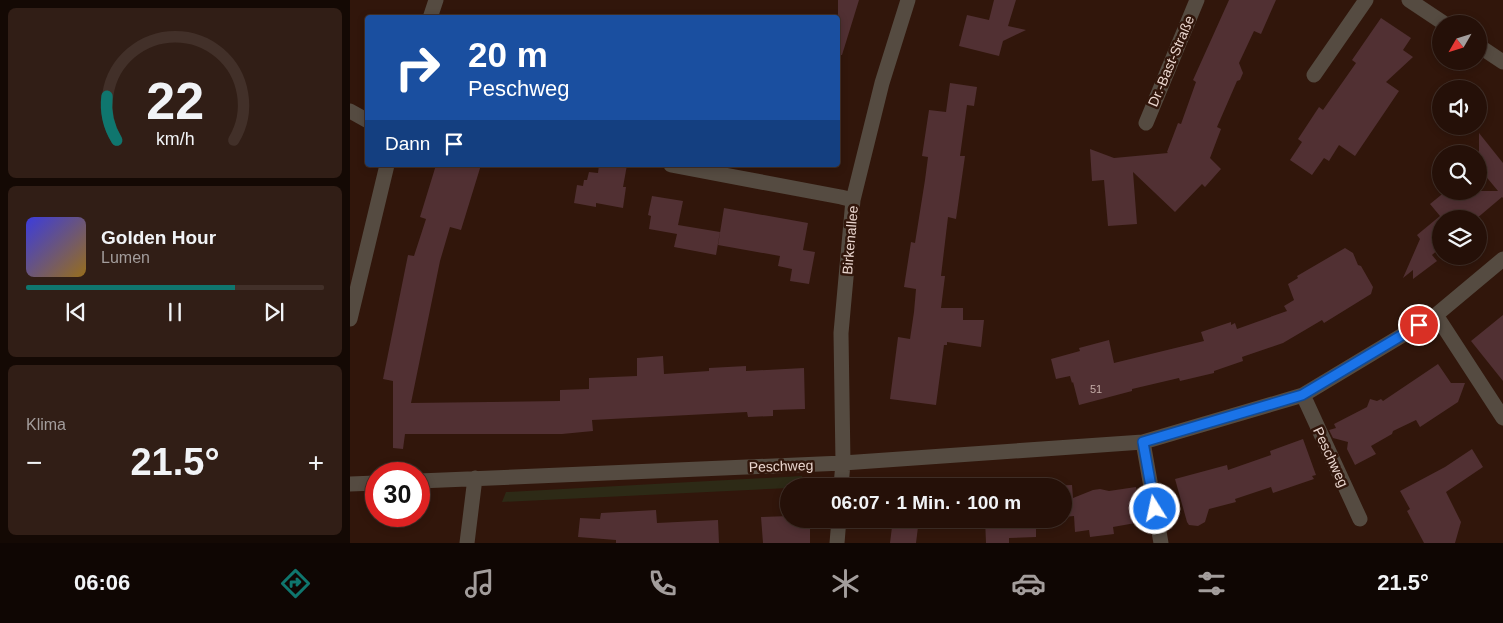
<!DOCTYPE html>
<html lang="de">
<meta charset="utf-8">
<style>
:root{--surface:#251008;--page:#311e16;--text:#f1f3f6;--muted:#a39d9c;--line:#423029;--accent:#0f766e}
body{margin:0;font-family:Helvetica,sans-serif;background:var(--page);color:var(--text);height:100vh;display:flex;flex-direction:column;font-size:19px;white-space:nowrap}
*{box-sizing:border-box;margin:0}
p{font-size:16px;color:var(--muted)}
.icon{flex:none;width:28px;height:28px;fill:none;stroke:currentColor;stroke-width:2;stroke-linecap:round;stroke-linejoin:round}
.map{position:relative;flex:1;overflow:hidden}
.sheet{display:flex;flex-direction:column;gap:8px;padding:8px;background:#140904;width:350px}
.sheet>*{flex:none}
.top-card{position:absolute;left:15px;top:15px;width:475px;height:152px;border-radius:5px;box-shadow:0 2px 8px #0003,0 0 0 1px var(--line);background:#1a4fa0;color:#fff;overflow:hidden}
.needle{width:32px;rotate:231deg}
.controls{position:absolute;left:1082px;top:15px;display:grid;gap:10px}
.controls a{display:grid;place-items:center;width:55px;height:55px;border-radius:50%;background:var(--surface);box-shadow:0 2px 8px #0003,0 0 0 1px var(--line);font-size:25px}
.speed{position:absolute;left:15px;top:462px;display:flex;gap:10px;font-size:25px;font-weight:700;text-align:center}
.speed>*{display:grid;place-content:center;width:65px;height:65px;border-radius:50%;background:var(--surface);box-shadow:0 2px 8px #0003,0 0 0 1px var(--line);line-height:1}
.speed .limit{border:8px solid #d22;background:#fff;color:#111}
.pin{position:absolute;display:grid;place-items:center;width:42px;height:42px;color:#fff;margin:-21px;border:2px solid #fff;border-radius:50%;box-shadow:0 1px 5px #0007}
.me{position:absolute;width:55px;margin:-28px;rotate:350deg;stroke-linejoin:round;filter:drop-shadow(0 0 4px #0008)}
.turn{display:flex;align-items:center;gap:18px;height:105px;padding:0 20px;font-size:22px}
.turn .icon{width:65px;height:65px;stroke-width:2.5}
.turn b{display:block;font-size:35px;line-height:42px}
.then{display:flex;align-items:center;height:48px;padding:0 20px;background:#0003;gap:10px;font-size:19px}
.big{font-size:38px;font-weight:700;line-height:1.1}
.sheet .tile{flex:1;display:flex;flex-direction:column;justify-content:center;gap:8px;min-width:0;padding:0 18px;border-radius:8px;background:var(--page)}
.sheet .dial{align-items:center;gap:0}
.dial svg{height:130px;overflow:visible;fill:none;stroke:var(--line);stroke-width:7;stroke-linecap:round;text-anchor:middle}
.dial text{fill:var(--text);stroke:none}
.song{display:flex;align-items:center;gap:15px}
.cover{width:60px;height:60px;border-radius:8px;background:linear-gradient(135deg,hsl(240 70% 55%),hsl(40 70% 35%))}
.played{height:5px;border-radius:2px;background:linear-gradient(90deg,var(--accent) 70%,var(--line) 70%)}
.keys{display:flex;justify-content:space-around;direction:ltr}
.heat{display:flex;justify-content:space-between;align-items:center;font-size:28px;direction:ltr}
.trip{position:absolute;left:430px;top:478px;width:292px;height:50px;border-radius:25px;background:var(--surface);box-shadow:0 2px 8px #0003,0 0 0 1px var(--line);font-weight:700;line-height:50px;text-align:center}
.menu{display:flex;height:80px;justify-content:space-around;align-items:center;background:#0f0603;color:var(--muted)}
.menu .icon{width:35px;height:35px}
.menu .selected{color:var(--accent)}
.menu b{font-size:22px;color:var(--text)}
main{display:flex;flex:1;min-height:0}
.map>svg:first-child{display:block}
.green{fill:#2d2a16}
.building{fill:#513033}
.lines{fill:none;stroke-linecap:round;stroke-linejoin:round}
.minor{stroke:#554b41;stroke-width:15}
.route-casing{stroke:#114b97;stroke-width:12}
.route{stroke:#1a73e8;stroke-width:9}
.labels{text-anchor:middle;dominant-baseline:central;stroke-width:5;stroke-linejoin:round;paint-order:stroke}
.number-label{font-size:11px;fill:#c4aca8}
.street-label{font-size:14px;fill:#ead6cf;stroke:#31160b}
</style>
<main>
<section class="sheet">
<div class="tile dial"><svg viewBox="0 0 100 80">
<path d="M14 69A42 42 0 1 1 86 69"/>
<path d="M14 69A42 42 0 0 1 8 42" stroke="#0f766e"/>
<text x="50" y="56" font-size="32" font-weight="700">22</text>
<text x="50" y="72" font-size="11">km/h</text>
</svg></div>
<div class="tile">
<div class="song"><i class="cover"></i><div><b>Golden Hour</b><p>Lumen</p></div></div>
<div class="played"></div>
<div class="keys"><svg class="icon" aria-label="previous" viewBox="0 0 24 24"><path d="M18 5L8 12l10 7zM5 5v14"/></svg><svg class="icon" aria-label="pause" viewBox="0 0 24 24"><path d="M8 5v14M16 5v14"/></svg><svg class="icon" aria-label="next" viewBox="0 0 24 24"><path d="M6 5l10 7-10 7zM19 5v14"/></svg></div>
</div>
<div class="tile"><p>Klima</p>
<div class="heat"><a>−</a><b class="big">21.5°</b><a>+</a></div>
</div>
</section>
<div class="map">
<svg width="1153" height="543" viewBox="0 0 1153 543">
<rect width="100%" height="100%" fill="#31160b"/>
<path class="green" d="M452,476l2,10h-15v2l-287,14 4,-10z"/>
<path class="building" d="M488,0h21l-17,55h-4z
M644,0h22l-8,26 18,4 -23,11 -4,15 -40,-10 8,-31 22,5z
M879,0h47l-15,34 -7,-3 -15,32 4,10 -3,7 -3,1 -20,46 4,2 -11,29 11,11 -16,18 -3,-3 -27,28 -42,-40 4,52 -29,2 -4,-46 -12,1 -2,-32 24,9 54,-5 -1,-1 11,-29 3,1 15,-42 -3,-2z
M1031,18l30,20 -8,12 10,7 -27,25 13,9 -44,65 -16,-11 -10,16 -5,-3 -12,17 -22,-15 12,-18 -4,-3 21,-32 4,3 33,-47 -4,-3z
M600,83l27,4 -3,19 -7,-1 -7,51h5l-9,63 -8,-2 -7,59h4l-4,32h22v12h21l-3,27 -34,-5v3h-3l-8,60 -46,-6 8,-62 12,2 4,-27 2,-23 -12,-2 7,-45 4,1 10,-63 3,-23 -6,-1 7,-46 17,2z
M1129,133l24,30v35l-1,-1 -26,22 -35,-1v29l-9,8 5,6 -24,18v-9l-10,8 17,-39 -3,-4 23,-19 -10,-12 16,-13h52l-19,-23z
M86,165h45l-20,65 -11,-3 -10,34 -29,142 149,-2v-11l29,-1v-11l48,-2v-18l26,-2 1,18 45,-3v-3l37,-2v5l58,-3 1,41 -32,1v6l-25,1 -1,-5 -155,8 1,11 -31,3h-157l-2,15 -10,-1v-67l-10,-2 25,-124 6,1 12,-37 -6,-2z
M249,165h28l-4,22h3l-3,21 -27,-5v4l-22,-4 3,-18 6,1 1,-6h3l2,-8 9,1z
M302,196l31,5 -5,24 42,7 -4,23 -42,-8 3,-13 -28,-5 2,-13 -3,-1z
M374,208l84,15 -5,27 12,2 -6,32 -19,-3 2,-12 -14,-3 2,-10 -62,-11z
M995,248l8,5 5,12 3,1 12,21 -2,7 -47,29 -2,-3 -39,23 -41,14 1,4 -29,10v2l-34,8 -1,-3 -47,11v2l-53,14 -6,-23 -1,1 -2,-7 -14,3 -5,-20 29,-8 -1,-3 30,-8 5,23 90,-22 -3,-9 30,-10v3l4,-2 2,6 50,-18 -3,-5 10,-6 -6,-16 10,-6 -1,-2z
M1153,315v66l-32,-40z
M1088,364l13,19h14l-7,19 -38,25 -4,-7 -23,11 -1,3 -21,12 5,8 -21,11 -8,-16 1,-7 -15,-4 -4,-8 7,-2 -2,-4 33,-17 3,-8 7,2 4,-2 2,2z
M953,439l13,36 -4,1 2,3 -41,14 -2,-6 -36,12 1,3 -27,7 -4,13 -7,4 -9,-1 -2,-3 -12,-43 52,-14 1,5 43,-15 -1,-4z
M1122,449l11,18 -37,25 15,30 -6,21h-31l-17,-32 3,-2 -10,-18 45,-24z
M722,485l1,13 20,-8 7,-1 9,2 27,-4 5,35 -28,5 1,7 -24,3 -1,-7 -14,2 -1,-16 -10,1v-31h-18z
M306,510l1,13 61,-3 1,23h-103v-3l-38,-3 2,-19 20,1 1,-6z
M439,516v3h3l1,4 17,-1v21h-47l-2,-26z
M543,519h26l-3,24h-26z
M635,519h51v18l-27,1v5h-23z"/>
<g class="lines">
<path class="minor" d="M1059,0l36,24
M80,18l6,-18
M1129,46l24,16
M964,75l52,-75
M0,111l18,10
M796,123l51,-123
M321,165l170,32 12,3
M1086,315l67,103
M0,319l37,-154
M953,395l57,124
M793,442l18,101
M69,481l424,-18 300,-21 160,-47 133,-80 67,-56
M0,484l26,-1
M491,486l2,-23 -2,-130 12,-133 29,-117 26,-83
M117,543l8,-65
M487,543l2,-24"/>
</g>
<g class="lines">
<g class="route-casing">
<path id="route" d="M805,509l-12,-67 159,-47 117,-70"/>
</g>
<use href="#route" class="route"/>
</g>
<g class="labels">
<g class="number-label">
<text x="746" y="389">51</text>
</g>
<g class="street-label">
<text transform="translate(821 61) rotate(-67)">Dr.-Bast-Straße</text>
<text transform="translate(500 240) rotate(-85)">Birkenallee</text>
<text transform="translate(981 457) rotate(65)">Peschweg</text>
<text transform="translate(431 466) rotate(-2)">Peschweg</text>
</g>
</g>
</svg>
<div class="controls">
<a><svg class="needle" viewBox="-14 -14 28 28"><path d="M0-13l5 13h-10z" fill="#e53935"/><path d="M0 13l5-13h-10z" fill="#a39d9c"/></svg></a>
<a><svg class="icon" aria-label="sound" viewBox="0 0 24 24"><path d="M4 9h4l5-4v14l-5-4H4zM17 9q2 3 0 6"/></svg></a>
<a><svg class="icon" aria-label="search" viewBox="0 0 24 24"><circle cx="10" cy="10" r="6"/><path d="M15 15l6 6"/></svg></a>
<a><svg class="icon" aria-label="layers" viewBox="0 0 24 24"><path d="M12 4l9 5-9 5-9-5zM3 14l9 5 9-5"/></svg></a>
</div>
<div class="speed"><div class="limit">30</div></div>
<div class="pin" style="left:1069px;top:325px;background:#d93025"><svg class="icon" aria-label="arrive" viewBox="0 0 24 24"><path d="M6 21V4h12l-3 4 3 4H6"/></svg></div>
<svg class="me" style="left:805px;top:509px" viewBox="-20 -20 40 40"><circle r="17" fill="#1a73e8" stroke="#fff" stroke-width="3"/><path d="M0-11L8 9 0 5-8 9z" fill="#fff"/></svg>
<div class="trip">06:07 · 1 Min. · 100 m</div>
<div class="top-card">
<div class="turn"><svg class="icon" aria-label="right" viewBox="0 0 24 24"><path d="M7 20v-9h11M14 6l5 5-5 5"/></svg><div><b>20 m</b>Peschweg</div></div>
<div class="then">Dann<svg class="icon" aria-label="arrive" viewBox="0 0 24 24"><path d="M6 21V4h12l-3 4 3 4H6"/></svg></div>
</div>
</div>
</main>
<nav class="menu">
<b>06:06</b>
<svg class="icon selected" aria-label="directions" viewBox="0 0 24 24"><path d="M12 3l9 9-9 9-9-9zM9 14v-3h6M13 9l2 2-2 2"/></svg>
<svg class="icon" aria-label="music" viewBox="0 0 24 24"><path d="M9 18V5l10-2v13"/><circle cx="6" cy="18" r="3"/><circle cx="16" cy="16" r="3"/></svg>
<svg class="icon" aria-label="phone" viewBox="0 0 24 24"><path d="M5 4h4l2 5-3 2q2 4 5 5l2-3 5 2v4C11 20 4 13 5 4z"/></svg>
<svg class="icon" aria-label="climate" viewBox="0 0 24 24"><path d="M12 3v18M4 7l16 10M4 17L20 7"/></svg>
<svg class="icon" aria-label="car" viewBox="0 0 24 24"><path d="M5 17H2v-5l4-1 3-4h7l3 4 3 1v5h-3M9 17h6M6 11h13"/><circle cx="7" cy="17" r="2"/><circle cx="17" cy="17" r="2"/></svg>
<svg class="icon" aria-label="filters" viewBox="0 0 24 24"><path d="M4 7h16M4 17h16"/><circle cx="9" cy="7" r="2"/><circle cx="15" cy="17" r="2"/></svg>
<b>21.5°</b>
</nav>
